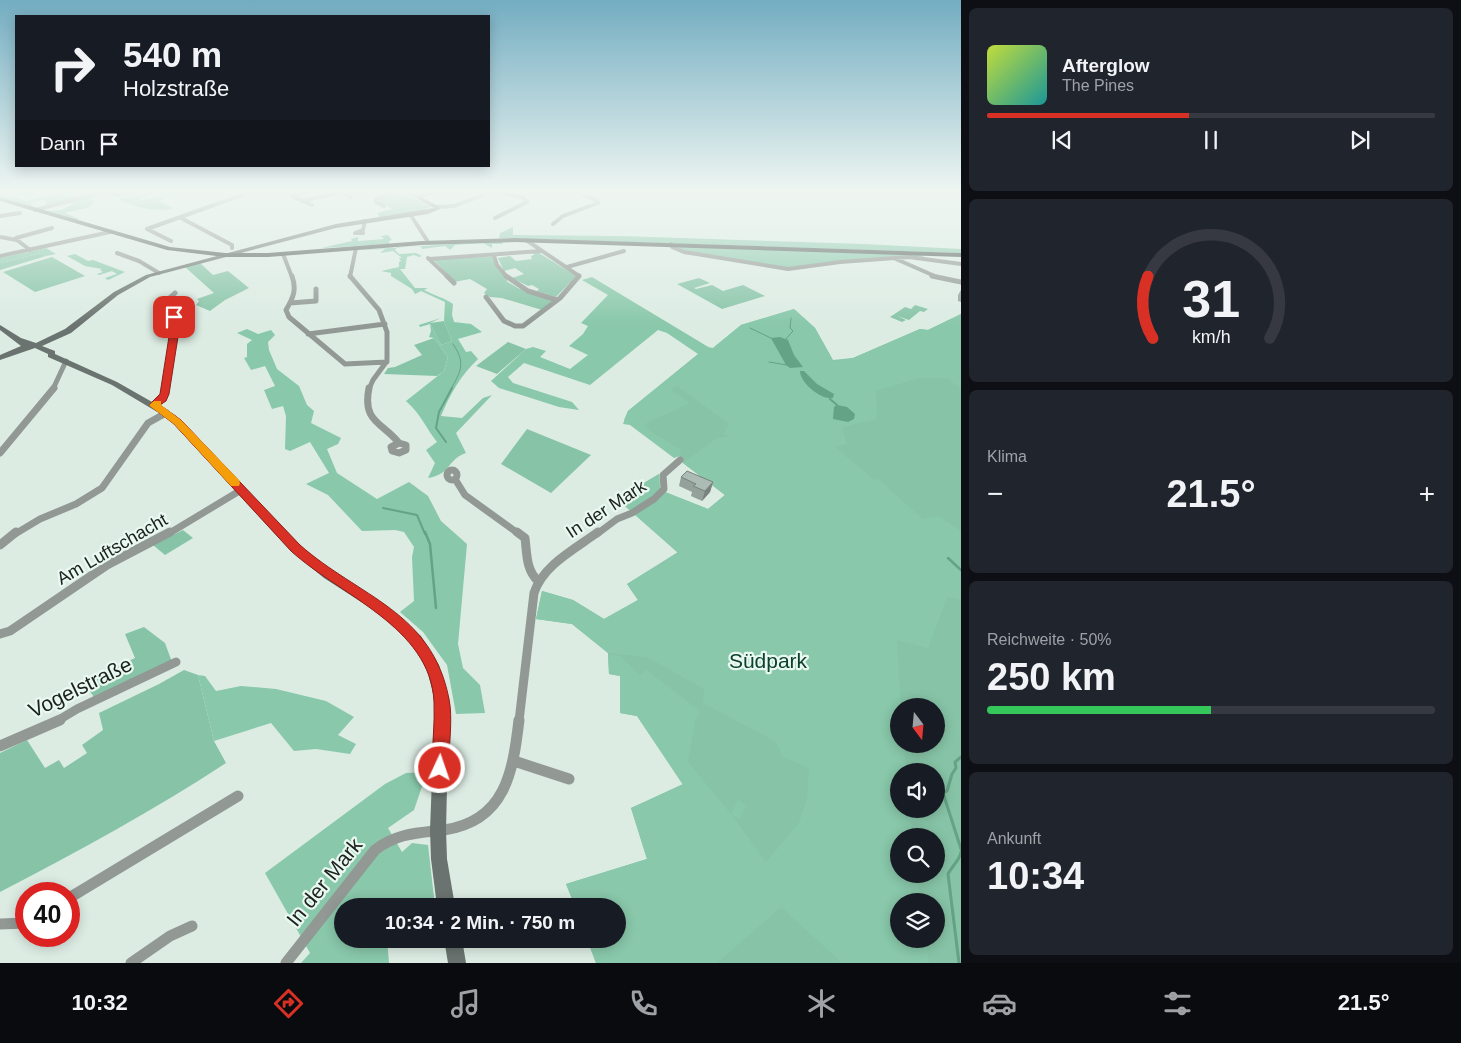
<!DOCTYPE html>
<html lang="de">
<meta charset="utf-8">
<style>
:root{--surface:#171b24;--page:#20242c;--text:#f1f3f6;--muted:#9ea1a6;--line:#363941;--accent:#d93025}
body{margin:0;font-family:Helvetica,sans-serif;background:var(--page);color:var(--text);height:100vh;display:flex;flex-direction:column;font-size:19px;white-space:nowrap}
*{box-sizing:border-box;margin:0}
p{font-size:16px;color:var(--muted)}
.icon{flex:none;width:28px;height:28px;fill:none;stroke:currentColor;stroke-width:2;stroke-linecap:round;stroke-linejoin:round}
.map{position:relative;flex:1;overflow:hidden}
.details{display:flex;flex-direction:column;gap:8px;padding:8px;background:#0d0f14;width:500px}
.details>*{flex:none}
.hud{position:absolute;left:15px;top:15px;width:475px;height:152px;border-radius:0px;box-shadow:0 2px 12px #0003;background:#171b24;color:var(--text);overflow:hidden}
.needle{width:32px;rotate:164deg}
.fabs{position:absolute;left:890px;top:698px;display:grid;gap:10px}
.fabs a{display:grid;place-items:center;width:55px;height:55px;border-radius:50%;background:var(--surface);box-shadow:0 2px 12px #0003;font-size:25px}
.speed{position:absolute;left:15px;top:882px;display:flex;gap:10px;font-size:25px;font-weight:700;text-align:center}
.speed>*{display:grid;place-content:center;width:65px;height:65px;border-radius:50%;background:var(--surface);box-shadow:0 2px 12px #0003;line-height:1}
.speed .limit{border:8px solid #d22;background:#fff;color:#111}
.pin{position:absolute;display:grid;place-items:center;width:42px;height:42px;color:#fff;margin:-21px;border-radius:10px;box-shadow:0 2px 8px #0006}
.me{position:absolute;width:55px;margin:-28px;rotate:3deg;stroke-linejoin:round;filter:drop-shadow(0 0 4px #0008)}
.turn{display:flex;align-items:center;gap:18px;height:105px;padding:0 25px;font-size:22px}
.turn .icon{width:65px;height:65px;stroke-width:2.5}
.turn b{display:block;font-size:35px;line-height:42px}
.then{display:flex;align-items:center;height:48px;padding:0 25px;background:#0003;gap:10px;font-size:19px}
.big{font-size:38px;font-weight:700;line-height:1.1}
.details .card{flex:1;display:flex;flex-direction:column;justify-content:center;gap:8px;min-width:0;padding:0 18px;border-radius:8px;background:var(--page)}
.details .dial{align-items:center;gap:0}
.dial svg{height:130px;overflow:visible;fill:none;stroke:var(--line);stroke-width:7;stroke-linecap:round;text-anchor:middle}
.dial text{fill:var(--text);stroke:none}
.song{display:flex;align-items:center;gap:15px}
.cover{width:60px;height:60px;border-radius:8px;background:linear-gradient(135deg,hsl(70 70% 55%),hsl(180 70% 35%))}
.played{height:5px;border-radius:2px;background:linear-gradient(90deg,var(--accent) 45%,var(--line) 45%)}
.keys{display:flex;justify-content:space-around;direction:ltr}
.heat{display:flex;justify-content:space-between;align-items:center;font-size:28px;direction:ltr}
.charge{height:8px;border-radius:4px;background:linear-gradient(90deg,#34c759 50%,var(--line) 0)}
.trip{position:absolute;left:334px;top:898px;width:292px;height:50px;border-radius:25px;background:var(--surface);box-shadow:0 2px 12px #0003;font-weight:700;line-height:50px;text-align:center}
.tab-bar{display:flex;height:80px;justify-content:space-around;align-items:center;background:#090b0e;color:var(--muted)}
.tab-bar .icon{width:35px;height:35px}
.tab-bar .selected{color:var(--accent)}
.tab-bar b{font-size:22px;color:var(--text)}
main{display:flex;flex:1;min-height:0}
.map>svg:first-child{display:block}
.green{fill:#87c4a7;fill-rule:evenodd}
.forest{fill:#89c8aa}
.water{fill:#65a386}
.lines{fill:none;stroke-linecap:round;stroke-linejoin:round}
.stream-far3{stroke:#65a386;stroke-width:1}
.stream-far2{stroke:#65a386;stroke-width:2}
.stream-far1{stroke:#65a386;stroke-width:2.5}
.stream{stroke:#65a386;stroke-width:3}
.street-far4{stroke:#929995;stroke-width:4}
.street-far3{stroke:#929995;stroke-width:5}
.street-far2{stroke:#929995;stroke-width:7}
.street-far1{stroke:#929995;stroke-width:9}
.street{stroke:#929995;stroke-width:11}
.secondary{fill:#6a736f;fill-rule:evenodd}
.primary{fill:#4e5953;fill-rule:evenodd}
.wall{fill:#94a19a}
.shaded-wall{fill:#78837d}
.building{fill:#acbbb3;stroke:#78837d}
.route{fill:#d93025;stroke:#8d1f18}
.slow{fill:#f59e0b}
.labels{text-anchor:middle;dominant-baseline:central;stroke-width:4.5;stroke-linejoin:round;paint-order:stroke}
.street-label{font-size:18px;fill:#1c211e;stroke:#e9f9f1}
.near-park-label{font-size:21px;fill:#0c412d;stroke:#e9f9f1}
.near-street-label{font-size:21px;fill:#1c211e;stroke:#e9f9f1}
</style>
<main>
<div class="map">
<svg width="961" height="963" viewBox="0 0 961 963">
<rect width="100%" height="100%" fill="#dcece3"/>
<path class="green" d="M165,191l-4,2 11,3 -13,5 14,7c-17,5 -39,-1 -54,-9l6,-2c11,5 24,3 35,-2l-3,-2z
M401,191l30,16 -15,5 -36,5 -3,-4 15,-4 -15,-8z
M62,192l16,5 12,-4 6,4 -3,2v5l-4,3 -24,6 14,6 -1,1 -31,-9 15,-1 13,-7 -6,-1 -22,4 -2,-6 -14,2 1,3 -2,1 -30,-9v-3l27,7z
M41,253l5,3 -46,14v-7z
M533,253h6l37,23 -20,21 -19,-6 2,-2 -7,-4 -4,1 -16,-8 12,-4 -9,-6 -11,3 -6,-13 12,-2 6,5 16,-2 -1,-3 3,-1z
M52,257l33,19 -50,16 -32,-20z
M492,257l4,9 13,14 -3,1 14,8h3l30,12 -11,9 -40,-12 -12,-1 -6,-4 3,-4 -17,-10 -16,3 -20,-22 11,-2z
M200,263l13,12 15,-4 21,17 -24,12 -15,11 -14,-6 3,-4 -2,-2 17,-6 -29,-26z
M699,278l11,5 -16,5 2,1 16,-4 11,6 20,-6 22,11 -43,13 -45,-25z
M915,305l13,4 -4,3 -4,-1 -11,9 -12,-4 9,4 -4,2 -12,-5 15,-10 6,2z
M794,309l21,19 18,32 20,-2 67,-29 8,1 33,-16v649h-365l-9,-24h31v-33h-43l-9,-22 81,-25 -16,-51 52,-24 -46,-68 -17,-3v-37l-11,-2 -1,-21 -36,-29 -36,-5 6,-28 31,9 31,19 34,-19 -11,-16 51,-32 -61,-53 42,-25 1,16 48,19 17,-14 -42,-32 -3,-7 -56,-36 4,-9 79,-64 6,1 28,-23zM899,706h37v38h-37zM899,771h37v38h-37zM899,836h37v38h-37zM899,901h37v38h-37z
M444,321l8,20 -11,4 -11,-22z
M434,338l14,19 -4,14 -7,5 -53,-2 4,-6 7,-1 27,-12 -8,-10z
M508,342l18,7 -29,25 -21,-8z
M527,429l64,26 -40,38 -50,-29z
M183,530l10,8 -28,17 -12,-10z
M144,627l21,16 7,19 -78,35 -11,-15 52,-24 -10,-24z
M184,670l14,5 16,66 12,22c-73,48 -149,89 -226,129v-139l27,-13 18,28 14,-8 5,8 23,-15 -5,-8 21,-15 -4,-17 60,-29z"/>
<path class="forest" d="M109,191h52l-27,11 -19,-10z
M513,227v8l108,1 243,8 97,5v4l-462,-15 1,-5z
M388,235l4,5 -3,1v3l-68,4 31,-7 -1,-2 7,-2v4l26,-2 -3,-3z
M501,241l2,3h-11v4l-9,-5 -28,2 -5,5 -5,-4 -23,3 -1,-3 -24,1 -2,3 4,4 17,-1 6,3 -3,1 -5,-2 -7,2 -2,12h-5l15,19h13l-4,2c9,5 21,8 29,14l-1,11 2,7 17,2 11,8 -24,7 8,13 5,-1 7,8c-17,16 -28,35 -37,57l21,2 21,-20 9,-3 -36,38 10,20c-19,6 -14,21 -38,25l7,-15 -9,-13 11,-8c-11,-14 -17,-29 -31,-41l38,-30 4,-14 -14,-19 -5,-1 2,-6 -1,-7 -10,3 -1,-2 22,-7 -11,5 11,22 11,-4 -8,-20 1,-19 -24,-11 -6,3 -3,-5 -21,-13v-3l-10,-2 18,-4v-5l2,-1 -2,-3h3l-9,-7 -13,2 5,-4 -26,1z
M679,246l242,9 3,2 -17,-1 -117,12 -101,-16 -12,-3z
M46,248l10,6 -10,2 -5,-3 -41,10v-5z
M75,254l13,7 5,-1 32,12 -17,8 -3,-2 12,-4 -5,-3 -13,4 -2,-1 6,-2 -3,-2 2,-1 -17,-3 -18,-10z
M592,277l118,71h3l28,-23 53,-16 21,19 18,33 20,-3 67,-29 8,1 33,-16v75l-14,-11h-28l-43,13 1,28 -35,8 5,17 -12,3 39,33 4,-1 45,40 15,-3 23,15v69l-14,-3 -19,51 -31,-8 4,66h-2v38h5l2,27h-7v38h18l13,17 -19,-4 2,14h-14v38h18l4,27h-22v38h27l3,24h-87l-61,-56 -64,56h-121l-9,-24h31v-33h-43l-9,-22 81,-25 -16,-51 52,-23 -46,-69 -17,-3v-37l-11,-2 -1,-19 12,1 20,19 6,-5 54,41 -5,10 -7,41 43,52 7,-14 8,5 -7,14 -8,-5 35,48 33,-39 8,-25 2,-30 -26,-11 -7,-15 -73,-39 1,-14 -57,-32 -39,-4 -36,-29 -36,-5 6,-28 31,9 31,19 34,-19 -11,-16 51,-31 -61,-54 42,-25 1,16 48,19 17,-14 -42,-32 34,-25 10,-1 1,-3 -5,1 6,-11 -52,-38 -6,4 19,13 -45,21 3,2 -1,3 34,21 -1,6 -6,2 -44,-33 -7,-1 5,-13 70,-57 -31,-21 -9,-3 -68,55 -66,-22 -16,14 5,6 59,19 7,8 -20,-3 -60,-19 -8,-7 35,-32 7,-2 13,4 -6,6 30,12 18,-14 -19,-9 14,-12 5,-8 -7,-3 27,-28 -26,-15z
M247,329l11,5 13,-4 4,5 -7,7 1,8 8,19 22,17 8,19 7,6 -3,12 30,15 -3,6 -11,5 10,24 40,26 32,-17 19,14 13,25 26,23 -9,100 5,24 17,17 5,28 -29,1 -9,-49 -24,-33 -23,-20 14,-11 -2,-44 2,-10 -10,-15 -9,-2 -33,1 -34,-36 -22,-11 23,-11 -19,-31 -20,9 -5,-2 1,-33 -3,-10 -11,3 -8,-19 11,-4 -10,-20 -14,4 -7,-12 3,-1v-13l5,-4 -15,-7z
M198,675l7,1 11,15 25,-5 35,3 50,12 28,16 -16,18 18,9 -6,10 -34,-5 -22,2 -23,-28 -57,18z
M427,772l-13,38 -26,18 14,24 10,-9 16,2 7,61h-93v33h45l2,24h-88l9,-10 -45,-80 120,-89 21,-11z"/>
<path class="water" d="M780,337l8,3 6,15 9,12 -13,1 -4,-3 -14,-25 -1,-2z
M800,371h4l13,13 17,10 -1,4c-12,2 -33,-15 -33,-27z
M837,405l10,2 8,7 -1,5 -6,3 -15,-3 1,-12z"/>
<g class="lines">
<path class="stream-far3" d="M750,328l23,11
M786,339l7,-8 -3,-3 1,-10
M769,362l18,3
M451,389c10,-18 15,-26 2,-45"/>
<path class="stream-far2" d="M830,399l7,6
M446,442l-10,-14 3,-16 13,-24
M383,508l34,7 8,19"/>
<path class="stream-far1" d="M425,532l5,12 6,64
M948,558l13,12"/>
<path class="stream" d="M961,757l-6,5 1,6 -4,6 -5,17 -4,2 18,56
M959,963l-11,-89c4,-8 12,-14 13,-22"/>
<path class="street-far4" d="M309,191l-17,5 20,9
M493,191l29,6 5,5 -32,16
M339,192l12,5
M420,197l16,-6
M302,201l43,-10
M384,206l-8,-4v-3l23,-8
M436,207l18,-1 40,-15
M35,210l72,-19 13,4
M410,214l18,28
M0,216l20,-3
M181,218l51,27v3
M553,224l10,-8 35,-13 -2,-3 -21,-9
M147,229l106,-38
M147,229l24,12
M361,231l2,2h-8l8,-3 2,-9
M0,237l17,3 13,10
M16,238l36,-10
M526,240l53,36 -1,1
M671,244l1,3 12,5 104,17 52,-7 69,-5 52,7
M117,253l22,8 20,12
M283,254l9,23
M0,256l110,-24
M494,256l3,9 10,12
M428,258l20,19
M429,259l112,-8
M896,259l41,18
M567,267l57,-16
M350,277l6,-29"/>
<path class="street-far3" d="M292,276c5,14 1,22 -6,34l3,7 56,47 42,-2
M350,276l29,34 8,22v29l-14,19 -4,9
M447,276l7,7
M506,276l22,15 29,9
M932,276l29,6
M486,297l18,24 11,5h8l37,-28 19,-22
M290,303l26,-2v-12
M308,334l77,-10
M53,389l13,-28
M165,389l11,-65 -13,-20 12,-11"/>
<path class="street-far2" d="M369,388c-7,34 13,34 30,55
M154,405l8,-6 3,-11
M399,443l7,2v5l-7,3 -7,-2 -1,-4z
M0,453l54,-65
M447 475a5 5 0 1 1 10 0a5 5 0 1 1-10 0Z
M455,479l10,16 54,39
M15,534l25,-15 36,-15 26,-16 46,-65 18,-10
M168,534l73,-44
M597,534l20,-15 15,-6 22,-14 10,-10 -1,-14 17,-15"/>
<path class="street-far1" d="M517,532l8,6c2,16 1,32 13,43
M0,545l16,-13
M0,634l10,-3 97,-66 63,-33
M57,721l20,-12 99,-47
M519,721l15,-128c9,-28 41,-44 64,-61"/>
<path class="street" d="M0,746l60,-26
M514,761l55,18
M69,898l169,-102
M0,924l26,-1
M131,963l39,-27 22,-10
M286,963l89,-113c22,-17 43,-17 69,-20 62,-9 69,-59 75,-110"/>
<path class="secondary" d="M404,191h5l29,15 2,3 -12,5 -92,14 -186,49 -32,18 -47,38 -29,13 13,5v3l62,28 58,33 124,130 33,27 59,38 30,26 18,29 10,36 -3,129 1,29 8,47h-18l-6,-47 -1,-29 5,-129 -9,-35 -13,-22 -30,-28 -59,-38 -33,-27 -122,-132 -57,-34 -64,-28v-3l-13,-6 -35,12v-5l21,-9 -21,-16v-5l21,13 15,5 29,-14 49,-37 32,-17 190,-51 98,-16z
M444,939h18l4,24h-18z"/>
<path class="primary" d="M0,197l170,50 55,6h43l154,-12 93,-3 446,15v4l-446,-15 -93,3 -154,12h-43l-58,-7 -167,-49z"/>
</g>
<path class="wall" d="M961,290v12l-3,-1v-6z
M681,477l32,5 -3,10 -8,9 -11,-5 1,-4 -13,-6z"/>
<path class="shaded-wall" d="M713,482l-3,10 -8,9 3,-10z"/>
<path class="building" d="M687,471l26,11 -8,9 -12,-5 3,-2 -15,-7z"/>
<linearGradient id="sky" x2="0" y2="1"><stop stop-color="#73adc1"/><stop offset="0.59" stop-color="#eff6f2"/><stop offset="1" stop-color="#eff6f2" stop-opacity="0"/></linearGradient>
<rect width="961" height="325" fill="url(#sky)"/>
<path class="route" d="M174,315l4,2 2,7 -11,70 -3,7 -6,4 21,15 119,125c59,52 132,66 149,154 4,18 0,49 -1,69l-2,5 -6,3 -6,-3 -2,-5c0,-22 3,-44 2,-66 -3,-75 -95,-107 -143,-151l-117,-127 -25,-19 11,-11 11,-70 -1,-7z"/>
<path class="slow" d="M154,401h7v4l20,15 58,60 1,3 -1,3h-8l-57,-62 -23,-17 -2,-2z"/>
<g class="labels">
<g class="street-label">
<text transform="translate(606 509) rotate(-33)">In der Mark</text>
<text transform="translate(112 549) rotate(-30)">Am Luftschacht</text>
</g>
<g class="near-park-label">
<text x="768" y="660">Südpark</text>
</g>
<g class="near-street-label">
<text transform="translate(80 687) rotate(-26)">Vogelstraße</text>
<text transform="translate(324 882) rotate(-51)">In der Mark</text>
</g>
</g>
</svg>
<div class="fabs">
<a><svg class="needle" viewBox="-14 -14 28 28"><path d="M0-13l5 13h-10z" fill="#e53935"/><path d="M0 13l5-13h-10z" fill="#9ea1a6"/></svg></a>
<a><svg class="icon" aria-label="sound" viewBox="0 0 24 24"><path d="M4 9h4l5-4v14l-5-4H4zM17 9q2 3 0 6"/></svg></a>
<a><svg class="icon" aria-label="search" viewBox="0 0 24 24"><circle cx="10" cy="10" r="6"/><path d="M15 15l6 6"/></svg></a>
<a><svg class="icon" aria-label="layers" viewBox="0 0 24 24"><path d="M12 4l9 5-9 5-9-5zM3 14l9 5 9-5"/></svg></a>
</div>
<div class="speed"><div class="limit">40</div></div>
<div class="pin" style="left:174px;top:317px;background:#d93025"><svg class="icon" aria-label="arrive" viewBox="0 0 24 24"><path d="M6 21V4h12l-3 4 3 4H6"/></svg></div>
<svg class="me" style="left:440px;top:768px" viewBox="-20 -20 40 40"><circle r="17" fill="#d93025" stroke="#fff" stroke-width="3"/><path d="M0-11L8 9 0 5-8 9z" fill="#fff"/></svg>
<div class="trip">10:34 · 2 Min. · 750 m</div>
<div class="hud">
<div class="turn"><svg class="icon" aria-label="right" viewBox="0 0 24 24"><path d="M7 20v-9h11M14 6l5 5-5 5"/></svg><div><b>540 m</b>Holzstraße</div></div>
<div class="then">Dann<svg class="icon" aria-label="arrive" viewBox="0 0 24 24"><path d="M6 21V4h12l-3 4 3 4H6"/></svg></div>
</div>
</div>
<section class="details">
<div class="card">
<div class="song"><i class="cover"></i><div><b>Afterglow</b><p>The Pines</p></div></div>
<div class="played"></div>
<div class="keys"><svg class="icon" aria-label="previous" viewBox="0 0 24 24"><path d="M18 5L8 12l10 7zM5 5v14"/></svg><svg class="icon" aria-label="pause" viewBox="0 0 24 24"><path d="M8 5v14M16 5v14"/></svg><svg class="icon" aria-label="next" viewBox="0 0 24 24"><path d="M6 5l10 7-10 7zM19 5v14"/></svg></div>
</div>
<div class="card dial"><svg viewBox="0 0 100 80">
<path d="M14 69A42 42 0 1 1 86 69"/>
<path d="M14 69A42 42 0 0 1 11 31" stroke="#d93025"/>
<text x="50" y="56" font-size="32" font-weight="700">31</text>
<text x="50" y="72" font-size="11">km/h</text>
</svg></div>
<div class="card"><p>Klima</p>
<div class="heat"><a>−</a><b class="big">21.5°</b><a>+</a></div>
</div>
<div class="card"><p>Reichweite · 50%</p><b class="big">250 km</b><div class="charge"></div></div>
<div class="card"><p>Ankunft</p><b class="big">10:34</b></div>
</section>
</main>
<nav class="tab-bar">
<b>10:32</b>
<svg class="icon selected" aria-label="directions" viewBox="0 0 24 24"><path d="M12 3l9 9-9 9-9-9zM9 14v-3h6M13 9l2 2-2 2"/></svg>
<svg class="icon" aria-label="music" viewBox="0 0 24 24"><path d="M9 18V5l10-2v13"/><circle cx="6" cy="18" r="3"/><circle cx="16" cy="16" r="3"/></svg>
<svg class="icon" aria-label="phone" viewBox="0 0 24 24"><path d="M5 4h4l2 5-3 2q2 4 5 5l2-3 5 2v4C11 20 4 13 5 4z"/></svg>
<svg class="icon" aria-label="climate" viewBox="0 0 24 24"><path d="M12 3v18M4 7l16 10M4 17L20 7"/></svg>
<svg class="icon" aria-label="car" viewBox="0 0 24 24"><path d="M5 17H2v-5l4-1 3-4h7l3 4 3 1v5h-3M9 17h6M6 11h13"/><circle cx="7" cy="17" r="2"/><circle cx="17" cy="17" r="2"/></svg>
<svg class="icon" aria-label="filters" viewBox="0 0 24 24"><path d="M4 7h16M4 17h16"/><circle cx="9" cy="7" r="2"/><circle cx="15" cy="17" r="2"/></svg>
<b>21.5°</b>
</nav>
